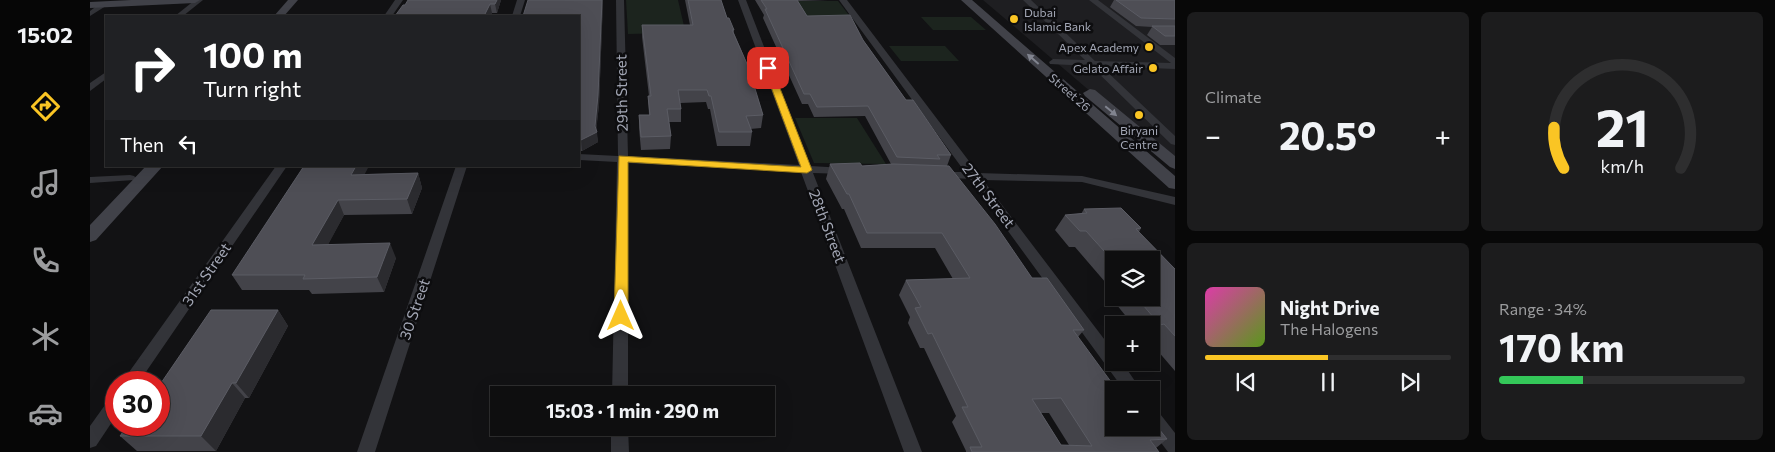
<!DOCTYPE html>
<meta charset="utf-8">
<style>
:root{--surface:#0e0e0f;--page:#1c1c1d;--text:#f1f3f6;--muted:#9b9c9e;--line:#2e2e2f;--accent:#fac524}
body{margin:0;font-family:Commissioner,sans-serif;background:var(--page);color:var(--text);height:100vh;display:flex;flex-direction:column;font-size:19px;white-space:nowrap}
*{box-sizing:border-box;margin:0}
p{font-size:16px;color:var(--muted)}
.icon{flex:none;width:28px;height:28px;fill:none;stroke:currentColor;stroke-width:2;stroke-linecap:round;stroke-linejoin:round}
.map{position:relative;flex:1;overflow:hidden}
.drawer{display:flex;flex-direction:column;gap:12px;padding:12px;background:#080808;width:600px}
.drawer>*{flex:none}
.banner{position:absolute;left:15px;top:15px;width:475px;height:152px;border-radius:0px;box-shadow:0 5px 20px #0002,0 0 0 1px var(--line);background:#202124;color:#fff;overflow:hidden}
.buttons{position:absolute;left:1015px;top:251px;display:grid;gap:10px}
.buttons a{display:grid;place-items:center;width:55px;height:55px;border-radius:0px;background:var(--surface);box-shadow:0 5px 20px #0002,0 0 0 1px var(--line);font-size:25px}
.speed{position:absolute;left:15px;top:371px;display:flex;gap:10px;font-size:25px;font-weight:700;text-align:center}
.speed>*{display:grid;place-content:center;width:65px;height:65px;border-radius:50%;background:var(--surface);box-shadow:0 5px 20px #0002,0 0 0 1px var(--line);line-height:1}
.speed .limit{border:8px solid #d22;background:#fff;color:#111}
.pin{position:absolute;display:grid;place-items:center;width:42px;height:42px;color:#fff;margin:-21px;border-radius:10px;box-shadow:0 2px 8px #0006}
.me{position:absolute;width:55px;margin:-28px;rotate:0deg;stroke-linejoin:round;filter:drop-shadow(0 0 4px #0008)}
.turn{display:flex;align-items:center;gap:18px;height:105px;padding:0 15px;font-size:22px}
.turn .icon{width:65px;height:65px;stroke-width:2.5}
.turn b{display:block;font-size:35px;line-height:42px}
.then{display:flex;align-items:center;height:48px;padding:0 15px;background:#0003;gap:10px;font-size:19px}
.big{font-size:38px;font-weight:700;line-height:1.1}
.drawer .widget{flex:1;display:flex;flex-direction:column;justify-content:center;gap:8px;min-width:0;padding:0 18px;border-radius:8px;background:var(--page)}
.drawer .dial{align-items:center;gap:0}
.dial svg{height:130px;overflow:visible;fill:none;stroke:var(--line);stroke-width:7;stroke-linecap:round;text-anchor:middle}
.dial text{fill:var(--text);stroke:none}
.song{display:flex;align-items:center;gap:15px}
.cover{width:60px;height:60px;border-radius:8px;background:linear-gradient(135deg,hsl(320 70% 55%),hsl(90 70% 35%))}
.played{height:5px;border-radius:2px;background:linear-gradient(90deg,var(--accent) 50%,var(--line) 50%)}
.keys{display:flex;justify-content:space-around;direction:ltr}
.heat{display:flex;justify-content:space-between;align-items:center;font-size:28px;direction:ltr}
.charge{height:8px;border-radius:4px;background:linear-gradient(90deg,#34c759 34%,var(--line) 0)}
.drawer .tiles{flex:1;display:grid;gap:12px;grid-template-columns:repeat(2,1fr)}
.trip{position:absolute;left:400px;top:386px;width:285px;height:50px;border-radius:0px;background:var(--surface);box-shadow:0 5px 20px #0002,0 0 0 1px var(--line);font-weight:700;line-height:50px;text-align:center}
main{display:flex;flex:1;min-height:0}
.tab-bar{display:flex;flex-direction:column;width:90px;justify-content:space-around;align-items:center;background:#060606;color:var(--muted)}
.tab-bar .icon{width:35px;height:35px}
.tab-bar .on{color:var(--accent)}
.tab-bar b{font-size:22px;color:var(--text)}
.map>svg:first-child{display:block}
.built{fill:#1e1e21}
.green{fill:#1c241e}
.lines{fill:none;stroke-linecap:round;stroke-linejoin:round}
.street{fill:#333439;fill-rule:evenodd}
.secondary{fill:#414249;fill-rule:evenodd}
.wall{fill:#434349;fill-rule:evenodd}
.shaded-wall{fill:#2b2b2f}
.building{fill:#4e4e55;stroke:#5b5c64;fill-rule:evenodd}
.oneway{fill:#81848f}
.route{fill:#fac524;stroke:#a28017}
.poi-dot{fill:#fac524;stroke:#0d0d0f;stroke-width:2}
.labels{text-anchor:middle;dominant-baseline:central;stroke-width:5;stroke-linejoin:round;paint-order:stroke}
.far-poi-label{font-size:12px;fill:#a3a7b5;stroke:#0d0d0f;text-anchor:end}
.far-street-label{font-size:12px;fill:#a3a7b5;stroke:#0d0d0f}
.street-label{font-size:15px;fill:#a3a7b5;stroke:#0d0d0f}
</style>
<main>
<nav class="tab-bar">
<b>15:02</b>
<svg class="icon on" aria-label="directions" viewBox="0 0 24 24"><path d="M12 3l9 9-9 9-9-9zM9 14v-3h6M13 9l2 2-2 2"/></svg>
<svg class="icon" aria-label="music" viewBox="0 0 24 24"><path d="M9 18V5l10-2v13"/><circle cx="6" cy="18" r="3"/><circle cx="16" cy="16" r="3"/></svg>
<svg class="icon" aria-label="phone" viewBox="0 0 24 24"><path d="M5 4h4l2 5-3 2q2 4 5 5l2-3 5 2v4C11 20 4 13 5 4z"/></svg>
<svg class="icon" aria-label="climate" viewBox="0 0 24 24"><path d="M12 3v18M4 7l16 10M4 17L20 7"/></svg>
<svg class="icon" aria-label="car" viewBox="0 0 24 24"><path d="M5 17H2v-5l4-1 3-4h7l3 4 3 1v5h-3M9 17h6M6 11h13"/><circle cx="7" cy="17" r="2"/><circle cx="17" cy="17" r="2"/></svg>
</nav>
<div class="map">
<svg width="1085" height="452" viewBox="0 0 1085 452">
<rect width="100%" height="100%" fill="#121214"/>
<path class="built" d="M893,0h192v162l-57,-47z"/>
<path class="green" d="M536,0h52l6,26 -15,7 -41,1z
M704,1h44l17,22h-49z
M831,17h50l15,13h-53z
M799,46h56l14,15h-58z
M705,118h62l29,46 -72,-1z"/>
<g class="lines">
<path class="street" d="M105,0h8l-20,16h-8z
M305,0h8l-11,16h-8z
M427,0h8l-5,16h-8z
M526,0h8l4,156 171,9 -61,-165h8l64,166 35,2 6,3 -6,3 -32,-1 109,279h-18l-103,-280 -173,-9v232h-16l5,-233 -38,-2v-6l39,2z
M749,0h8l131,173 104,3 93,21v8l-93,-23 -99,-2 131,172v10h8l19,28h-17l-154,-211 -34,-2 -2,-2 2,-2 4,-1h25z
M933,0h8l64,61 76,2 -82,-63h9l77,58v11l-74,-3 74,70v9l-4,-1 -80,-78 -41,-2 -1,-2 4,-3 32,1z
M12,2l7,2 -19,12v-5z
M16,72v7l-16,12v-8z
M186,166h11l-148,216h-17z
M366,166h11l-92,286h-18z
M40,175l4,1 2,2 -2,2 -44,3v-6z
M26,396v20l-20,30 -6,2v-22l20,-28z
M1061,407l6,3 18,23v19h-7l-18,-24z
M521,428h17l1,24h-18z"/>
<path class="secondary" d="M41,0h69l-5,3 -105,5v-6z
M198,0h10l-14,16h-10z
M871,0h11l203,176v13l-6,-1z
M1000,89l5,1 80,66v13l-5,-2 -85,-71 -2,-3z
M56,166h17l-67,74 -6,2v-17z"/>
</g>
<path class="wall" d="M411,0l-4,13h-5l-2,3h-95z
M438,0h75l-4,105 -3,25 2,12 -16,9h-3v-135z
M595,0h36l6,18 7,12v3l21,49 -1,6 9,27 -2,13 -11,1 2,3 -2,14h-33l-7,-37h-2l-2,-7 -26,1 1,6v13h-12l2,14 -1,13 -29,1 -2,-22v-13h10l-1,-19h1l-7,-59v-12h48z
M665,0h73l-30,1 9,15 56,24 43,60 45,55 -4,11 85,112 52,52 -6,7 36,91 53,11 -11,9 3,4h-193v-1l-14,-29 4,-6 -32,-68h-4l-12,-25 2,-6 -11,-22 7,-15 47,-1 -18,-31h-74l-17,-39h-2l-16,-30 4,-15 32,2 29,-2 -26,-48 -51,1 -6,-13h-6l-39,-86 1,-3zM951,413h8l20,32h-8z
M1024,0h61v45h-15l-13,-10 5,-8 -16,-1 -26,-19z
M328,173l4,15 -10,26 -68,1 -16,29 68,14 -12,34 -72,2 -3,-4h-67l-10,-15 133,-101z
M994,209l57,19 -2,4 36,37v102l-24,-28v-18h-18l-25,-31 4,-4 -37,-43h-6l-14,-17 10,-15 16,-1zM1024,260l37,38h-37z
M188,310l10,16 -39,72h-4l-29,53h-79l-17,-15z"/>
<path class="shaded-wall" d="M407,0h4l-4,13 -2,-9z
M512,0h1l-4,105 -3,28 1,-1 1,10 -16,9 -1,-11 14,-14z
M400,4l2,9 -2,3h-6z
M266,166h13l-12,23 -6,-14z
M328,173l4,15 -10,26 -5,-15z
M248,200l6,15 -24,45 -8,-15z
M300,243l6,15 -12,34 -7,-15z
M188,310l10,16 -39,72 -13,-15z
M142,383l13,15 -29,53 -15,-15z"/>
<path class="building" d="M318,0h89l-2,4h-5l-6,12h-89l8,-11h2z
M438,0h74l-4,95 -3,31 2,6 -16,8h-2v-124h-56z
M598,0h33l6,18h2l5,12h-2l23,52h-2l10,33 -17,1 6,16h-33l-8,-36h-2l-2,-6h-29l3,19h-14l4,27 -30,1 -2,-22h11l-2,-19h3l-9,-71h51z
M671,0h36l10,16 43,-1 13,25 43,60h7l38,55h-14l3,4 -43,-2 -29,-51 -51,1 -7,-13h-6l-39,-85h2z
M1026,0h59v19l-34,-1z
M1062,26h23v10h-10z
M770,163l2,3 31,-2 56,2 46,58 37,54h15l37,52h-11l44,60h-3v38h37v-9l16,20 -17,1 9,12h-187l-2,-5h12l-20,-40h6l-36,-74 -4,1 -13,-26 6,-1 -15,-27 64,-2 -28,-45h-75l-18,-39h-2l-17,-30zM971,398l31,48 -31,-1 -29,-46z
M214,166h52l-5,9 67,-2 -11,26 -69,1 -26,45 78,-2 -13,34 -74,2 2,-4h-73z
M1031,208l20,20 -5,1 39,40v67l-11,-12 -4,1 -23,-27h14v-38h-37v2l-28,-31h-6l-15,-16 22,-2 -3,-4z
M121,310h67l-42,73h-4l-31,53h-81l8,-11h31v-39z"/>
<defs><path id="oneway-solid" d="M-6-.8H1V-3.2L6.5 0L1 3.2V.8H-6Z" transform="scale(1.25)"/></defs>
<g class="oneway">
<use href="#oneway-solid" transform="translate(943 59) rotate(-139)"/>
<use href="#oneway-solid" transform="translate(1021 111) rotate(40)"/>
</g>
<path class="route" d="M675,66l7,2 40,102 -5,3 -179,-11v154l-2,4 -5,1 -5,-1 -2,-4 5,-160 182,11 -37,-99z"/>
<g class="poi-dot">
<circle cx="924" cy="19" r="5"/>
<circle cx="1059" cy="47" r="5"/>
<circle cx="1063" cy="68" r="5"/>
<circle cx="1049" cy="115" r="5"/>
</g>
<g class="labels">
<g class="far-poi-label">
<text x="934" y="12" text-anchor="start">Dubai<tspan x="934" dy="14">Islamic Bank</tspan></text>
<text x="1049" y="47">Apex Academy</text>
<text x="1053" y="68">Gelato Affair</text>
<text x="1049" y="130" text-anchor="middle">Biryani<tspan x="1049" dy="14">Centre</tspan></text>
</g>
<g class="far-street-label">
<text transform="translate(980 92) rotate(41)">Street 26</text>
</g>
<g class="street-label">
<text transform="translate(531 93) rotate(-91)">29th Street</text>
<text transform="translate(899 195) rotate(53)">27th Street</text>
<text transform="translate(738 226) rotate(69)">28th Street</text>
<text transform="translate(116 274) rotate(-55)">31st Street</text>
<text transform="translate(324 309) rotate(-71)">30 Street</text>
</g>
</g>
</svg>
<div class="buttons">
<a><svg class="icon" aria-label="layers" viewBox="0 0 24 24"><path d="M12 4l9 5-9 5-9-5zM3 14l9 5 9-5"/></svg></a>
<a>+</a>
<a>−</a>
</div>
<div class="speed"><div class="limit">30</div></div>
<div class="pin" style="left:678px;top:68px;background:#d93025"><svg class="icon" aria-label="arrive" viewBox="0 0 24 24"><path d="M6 21V4h12l-3 4 3 4H6"/></svg></div>
<svg class="me" style="left:531px;top:316px" viewBox="-20 -20 40 40"><path d="M0-17L14 15 0 8-14 15z" fill="#fac524" stroke="#fff" stroke-width="4"/></svg>
<div class="trip">15:03 · 1 min · 290 m</div>
<div class="banner">
<div class="turn"><svg class="icon" aria-label="right" viewBox="0 0 24 24"><path d="M7 20v-9h11M14 6l5 5-5 5"/></svg><div><b>100 m</b>Turn right</div></div>
<div class="then">Then<svg class="icon" aria-label="left" viewBox="0 0 24 24"><path d="M17 20v-9H6M10 6l-5 5 5 5"/></svg></div>
</div>
</div>
<section class="drawer">
<div class="tiles">
<div class="widget"><p>Climate</p>
<div class="heat"><a>−</a><b class="big">20.5°</b><a>+</a></div>
</div>
<div class="widget dial"><svg viewBox="0 0 100 80">
<path d="M14 69A42 42 0 1 1 86 69"/>
<path d="M14 69A42 42 0 0 1 8 44" stroke="#fac524"/>
<text x="50" y="56" font-size="32" font-weight="700">21</text>
<text x="50" y="72" font-size="11">km/h</text>
</svg></div>
<div class="widget">
<div class="song"><i class="cover"></i><div><b>Night Drive</b><p>The Halogens</p></div></div>
<div class="played"></div>
<div class="keys"><svg class="icon" aria-label="previous" viewBox="0 0 24 24"><path d="M18 5L8 12l10 7zM5 5v14"/></svg><svg class="icon" aria-label="pause" viewBox="0 0 24 24"><path d="M8 5v14M16 5v14"/></svg><svg class="icon" aria-label="next" viewBox="0 0 24 24"><path d="M6 5l10 7-10 7zM19 5v14"/></svg></div>
</div>
<div class="widget"><p>Range · 34%</p><b class="big">170 km</b><div class="charge"></div></div>
</div>
</section>
</main>
